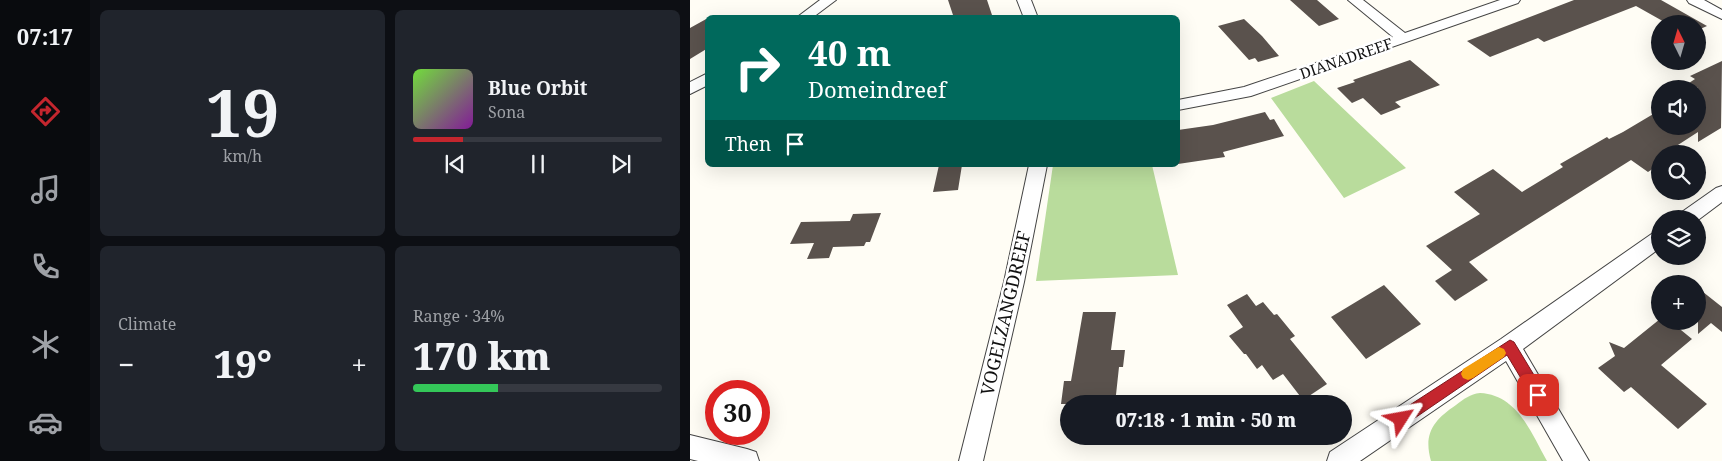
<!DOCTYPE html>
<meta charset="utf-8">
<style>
:root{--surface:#171b24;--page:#20242c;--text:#f1f3f6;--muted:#9ea1a6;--line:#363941;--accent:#c4262e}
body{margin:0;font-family:"Noto Serif",serif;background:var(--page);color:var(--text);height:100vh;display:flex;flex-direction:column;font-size:19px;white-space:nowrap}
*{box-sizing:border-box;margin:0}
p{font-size:16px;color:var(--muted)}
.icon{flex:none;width:28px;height:28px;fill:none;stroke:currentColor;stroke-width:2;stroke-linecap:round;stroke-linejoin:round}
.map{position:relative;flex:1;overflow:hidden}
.side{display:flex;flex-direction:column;gap:10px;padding:10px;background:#0d0f14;width:600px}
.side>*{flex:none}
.guide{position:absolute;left:15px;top:15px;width:475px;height:152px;border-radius:8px;box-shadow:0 5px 20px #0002;background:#00695c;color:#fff;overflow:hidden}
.needle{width:32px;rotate:355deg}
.fabs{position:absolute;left:961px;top:15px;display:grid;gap:10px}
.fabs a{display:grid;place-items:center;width:55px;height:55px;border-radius:50%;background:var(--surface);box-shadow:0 5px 20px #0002;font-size:25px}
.speed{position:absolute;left:15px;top:380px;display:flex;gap:10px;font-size:25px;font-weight:700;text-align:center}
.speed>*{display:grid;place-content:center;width:65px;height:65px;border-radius:50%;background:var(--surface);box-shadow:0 5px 20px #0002;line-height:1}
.speed .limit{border:8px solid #d22;background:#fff;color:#111}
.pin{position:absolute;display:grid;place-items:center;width:42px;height:42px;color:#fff;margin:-21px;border-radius:10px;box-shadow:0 2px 8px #0006}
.me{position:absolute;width:55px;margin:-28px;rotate:56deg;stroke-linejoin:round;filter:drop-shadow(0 0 4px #0008)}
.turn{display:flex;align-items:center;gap:18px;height:105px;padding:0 20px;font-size:22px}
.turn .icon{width:65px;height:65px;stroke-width:2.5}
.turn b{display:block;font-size:35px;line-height:42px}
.then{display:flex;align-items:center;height:48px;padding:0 20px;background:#0003;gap:10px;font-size:19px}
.big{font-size:38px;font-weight:800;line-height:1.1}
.side .card{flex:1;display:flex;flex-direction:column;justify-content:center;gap:8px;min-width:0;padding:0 18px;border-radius:8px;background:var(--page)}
.side .dial{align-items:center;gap:0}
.dial b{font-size:65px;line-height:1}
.song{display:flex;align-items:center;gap:15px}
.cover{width:60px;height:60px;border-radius:8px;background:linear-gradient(135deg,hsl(100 70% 55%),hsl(290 70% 35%))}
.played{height:5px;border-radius:2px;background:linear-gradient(90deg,var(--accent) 20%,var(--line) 20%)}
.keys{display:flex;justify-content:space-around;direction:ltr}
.heat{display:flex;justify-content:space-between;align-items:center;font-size:28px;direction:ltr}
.charge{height:8px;border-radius:4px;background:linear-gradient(90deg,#34c759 34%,var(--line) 0)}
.side .tiles{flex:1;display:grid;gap:10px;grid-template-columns:repeat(2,1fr)}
.trip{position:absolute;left:370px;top:395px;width:292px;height:50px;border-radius:25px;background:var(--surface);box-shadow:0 5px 20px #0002;font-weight:800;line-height:50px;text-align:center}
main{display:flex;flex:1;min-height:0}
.dock{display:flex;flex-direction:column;width:90px;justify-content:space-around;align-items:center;background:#090b0e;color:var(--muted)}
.dock .icon{width:35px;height:35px}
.dock .current{color:var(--accent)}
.dock b{font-size:22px;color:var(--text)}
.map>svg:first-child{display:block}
.forest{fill:#b9dc9c}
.building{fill:#5a524d}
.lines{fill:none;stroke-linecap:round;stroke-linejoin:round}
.street-casing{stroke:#444;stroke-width:2}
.street{fill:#fff;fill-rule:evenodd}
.route{fill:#c4262e;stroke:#7f191e}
.slow{fill:#f59e0b}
.labels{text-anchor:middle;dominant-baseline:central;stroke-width:5;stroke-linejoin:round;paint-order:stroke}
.far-street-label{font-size:15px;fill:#111;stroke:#fff}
.street-label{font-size:18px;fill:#111;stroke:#fff}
</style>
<main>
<nav class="dock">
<b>07:17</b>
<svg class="icon current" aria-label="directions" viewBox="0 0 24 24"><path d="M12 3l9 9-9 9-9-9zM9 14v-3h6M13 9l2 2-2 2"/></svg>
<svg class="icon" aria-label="music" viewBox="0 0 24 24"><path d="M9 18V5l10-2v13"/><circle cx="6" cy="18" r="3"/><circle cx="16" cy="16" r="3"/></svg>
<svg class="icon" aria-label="phone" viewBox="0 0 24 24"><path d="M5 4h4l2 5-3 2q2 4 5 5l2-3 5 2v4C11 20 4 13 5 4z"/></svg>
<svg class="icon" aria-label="climate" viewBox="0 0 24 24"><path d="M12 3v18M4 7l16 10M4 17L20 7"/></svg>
<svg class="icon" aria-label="car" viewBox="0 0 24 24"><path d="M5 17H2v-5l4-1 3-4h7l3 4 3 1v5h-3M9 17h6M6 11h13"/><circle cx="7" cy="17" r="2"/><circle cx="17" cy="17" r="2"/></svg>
</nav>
<section class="side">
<div class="tiles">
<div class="card dial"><b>19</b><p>km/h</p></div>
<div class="card">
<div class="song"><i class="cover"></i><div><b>Blue Orbit</b><p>Sona</p></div></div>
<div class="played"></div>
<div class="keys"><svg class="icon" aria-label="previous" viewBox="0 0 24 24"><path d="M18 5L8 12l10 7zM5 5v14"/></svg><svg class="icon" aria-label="pause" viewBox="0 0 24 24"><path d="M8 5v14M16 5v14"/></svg><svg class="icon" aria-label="next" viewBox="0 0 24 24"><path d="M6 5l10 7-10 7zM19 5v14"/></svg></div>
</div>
<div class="card"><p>Climate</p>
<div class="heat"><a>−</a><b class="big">19°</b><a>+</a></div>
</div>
<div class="card"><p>Range · 34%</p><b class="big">170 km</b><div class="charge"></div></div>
</div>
</section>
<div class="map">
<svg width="1032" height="461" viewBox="0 0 1032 461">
<rect width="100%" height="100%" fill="#fffdf5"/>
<path class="forest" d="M624,81l92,87 -62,30 -73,-100z
M363,165h99l26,110 -142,6z
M790,393c38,2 51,40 67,68h-116c-8,-28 3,-41 25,-56 8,-6 14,-11 24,-12z"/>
<path class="building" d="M258,0h39l6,18h-39z
M600,0h27l22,19 -20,7z
M884,0h87l46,26 -9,4v-6h-30l-32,-18 -92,36 -6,-4 -48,19 -23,-16z
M18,18v30l-18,11v-31z
M554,19l18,17 17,20 -21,6 -3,-4 -6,2 -31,-34z
M720,60l30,25 -45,17 6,5 -20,8 -18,-17 -11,5 -15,-15 18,-6 -2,-2z
M1032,61l-1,67 -23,14v-10l-34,22h-4v10l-12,8 -17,-12 -162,102 19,18 -33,21 -20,-20 17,-11 -26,-24 54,-32 -26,-22 39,-23 29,23 41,-25 -3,-3 47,-27 2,2 14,-7 37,-22v16h38v-38l-9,-5 6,-4 -5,-3z
M575,112l5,8 4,-1 10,17 -61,16 2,5 -47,7v-34l35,-5z
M249,165h23l-4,25 -25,2z
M191,213l-11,29h-4l-2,4 -31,1 -4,11 -22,1 7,-16 -24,1 11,-22 49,-1 3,-7z
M694,285l37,39 -55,35 -35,-42z
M1008,288l24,19v25l-11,-9 -13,11z
M557,294l9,12 7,-4 11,13 3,-1 18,22 -5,3 37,45 -24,16 -20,-26 -10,6 -11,-15 -5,4 -11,-15h-2l-15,-18 14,-9 -16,-22z
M393,312h33l-5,38h14l-2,17h-4l-4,37h-54l3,-23h7z
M970,319v2h10l22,18 -31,26 46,39 -29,25 -47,-42 -7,5 -26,-24 17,-12 -6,-14 15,6z"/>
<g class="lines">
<g class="street-casing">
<path id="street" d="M130,0h16l-24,18h-16z
M327,0h14l7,18h-14z
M658,0h15l42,33 95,-33h20l-2,3 -267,93 -73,14v-10l66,-13 149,-50z
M997,0h17l18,10v9l-33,-16z
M18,73v12l-18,9v-12z
M339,165h18l-23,117 -41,179h-24l45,-179z
M1032,186v16l-24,18v-1h-21l2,-5 37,-26z
M970,230v18l-137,101 66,112h-26l-57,-100 -146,100h-33l3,-9 171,-113 152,-106z
M0,435l57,14 9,3 3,9h-61l-8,-2z"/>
</g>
<use href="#street" class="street"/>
</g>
<path class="route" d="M820,340l4,2 29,48 2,5 -2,5 -5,2 -4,-2 -27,-45 -101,69 -5,2 -5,-2 -2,-5 2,-5z"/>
<path class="slow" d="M809,347l5,2 2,4 -2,4 -31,21 -5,2 -5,-2 -2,-4 2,-5z"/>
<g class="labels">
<g class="far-street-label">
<text transform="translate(656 58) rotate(-19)">DIANADREEF</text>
</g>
<g class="street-label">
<text transform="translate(315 313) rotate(-77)">VOGELZANGDREEF</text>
</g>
</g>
</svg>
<div class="fabs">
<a><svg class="needle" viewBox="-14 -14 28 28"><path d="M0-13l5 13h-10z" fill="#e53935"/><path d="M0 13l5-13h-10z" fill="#9ea1a6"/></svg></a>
<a><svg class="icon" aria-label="sound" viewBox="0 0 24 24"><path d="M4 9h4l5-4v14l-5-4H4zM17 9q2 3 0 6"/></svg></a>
<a><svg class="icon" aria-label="search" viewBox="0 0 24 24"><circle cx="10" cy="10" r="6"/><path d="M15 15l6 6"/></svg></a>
<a><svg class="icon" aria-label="layers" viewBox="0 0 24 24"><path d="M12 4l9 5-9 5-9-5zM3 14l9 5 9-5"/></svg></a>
<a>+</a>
</div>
<div class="speed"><div class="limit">30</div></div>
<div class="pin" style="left:848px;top:395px;background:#d93025"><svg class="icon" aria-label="arrive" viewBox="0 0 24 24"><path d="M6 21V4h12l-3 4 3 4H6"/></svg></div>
<svg class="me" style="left:711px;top:419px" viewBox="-20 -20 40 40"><path d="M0-17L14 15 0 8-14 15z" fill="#c4262e" stroke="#fff" stroke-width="4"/></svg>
<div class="trip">07:18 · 1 min · 50 m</div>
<div class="guide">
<div class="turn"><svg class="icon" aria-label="right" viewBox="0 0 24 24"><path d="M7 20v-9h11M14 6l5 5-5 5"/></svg><div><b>40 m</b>Domeindreef</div></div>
<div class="then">Then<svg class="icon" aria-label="arrive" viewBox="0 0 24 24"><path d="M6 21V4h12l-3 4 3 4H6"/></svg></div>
</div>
</div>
</main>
